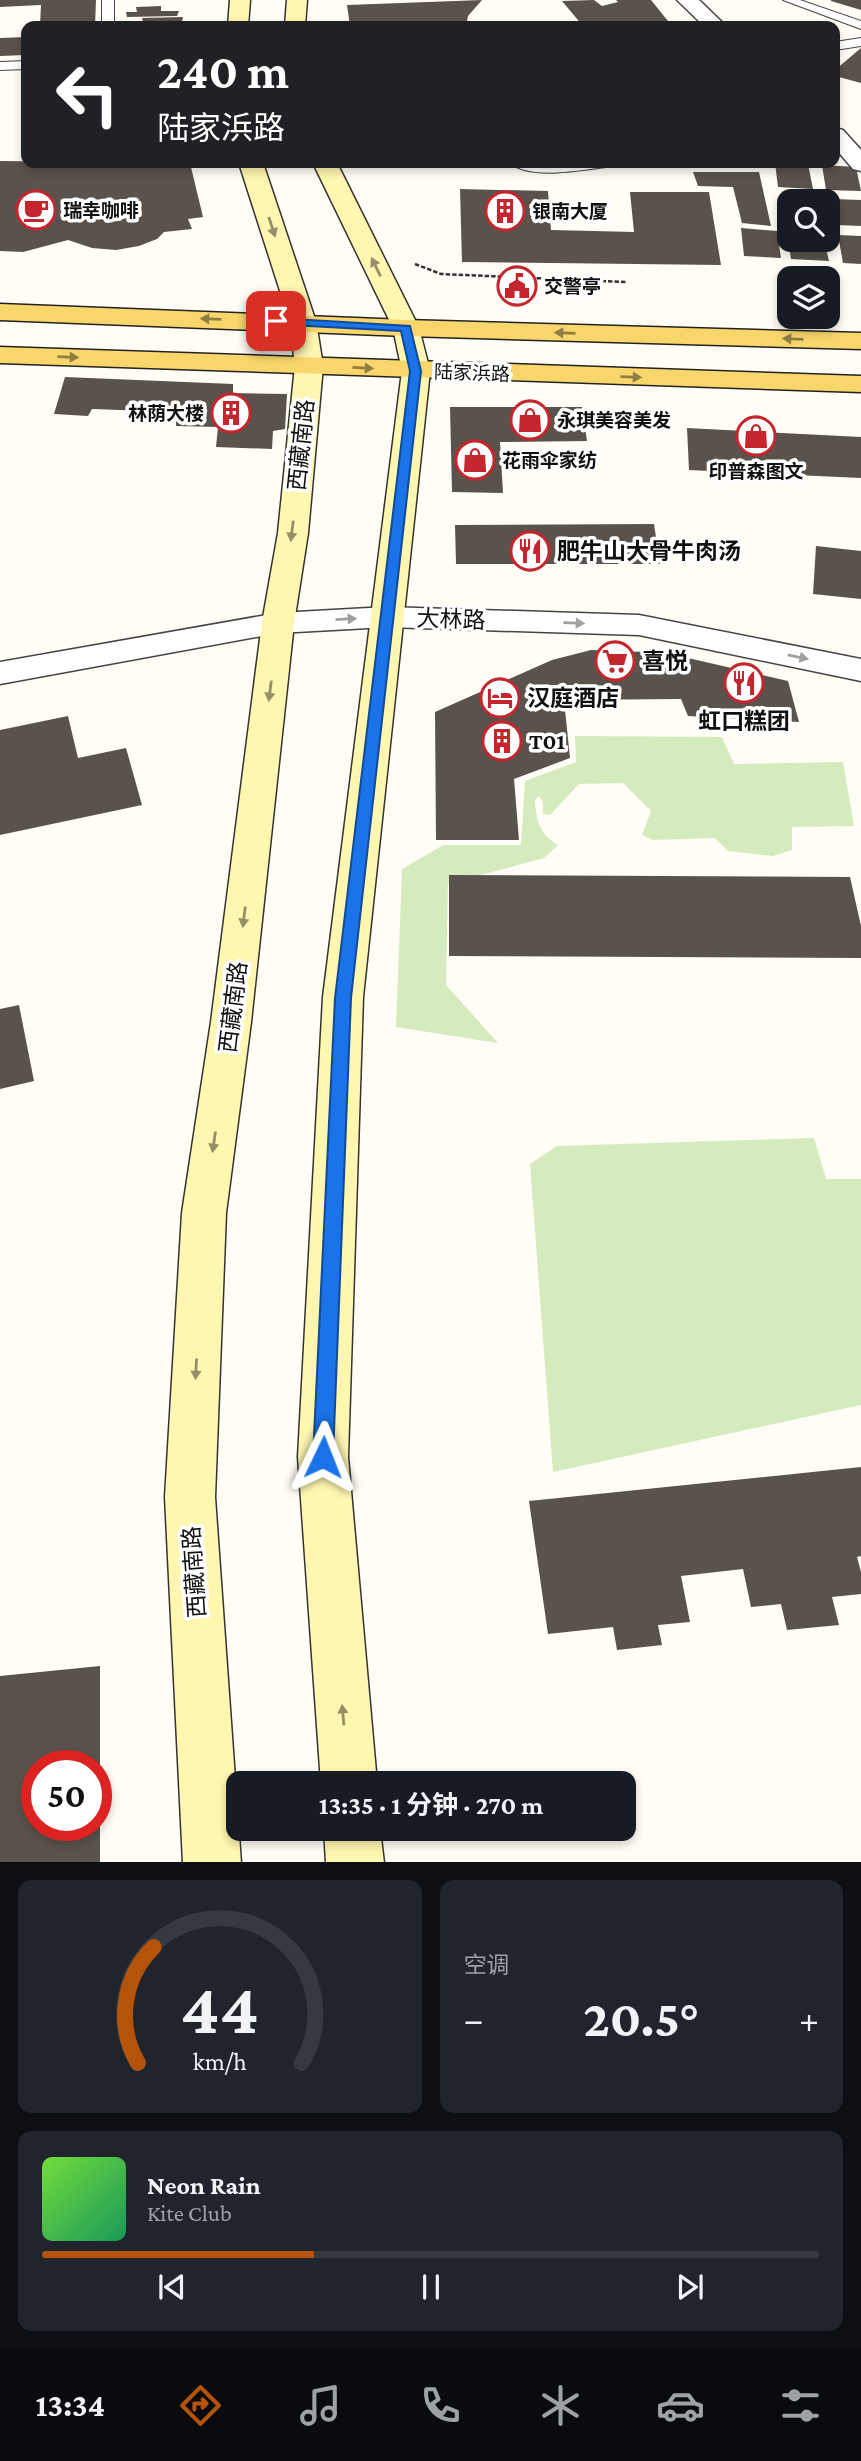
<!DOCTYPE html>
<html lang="zh">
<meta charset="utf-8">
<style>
:root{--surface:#171b24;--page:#20242c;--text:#f1f3f6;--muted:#9ea1a6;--line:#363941;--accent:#b45309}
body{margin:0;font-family:"Crimson Pro","Noto Sans SC",serif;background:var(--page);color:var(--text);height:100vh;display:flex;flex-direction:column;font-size:26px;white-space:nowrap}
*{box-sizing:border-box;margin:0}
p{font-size:23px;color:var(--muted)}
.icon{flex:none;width:38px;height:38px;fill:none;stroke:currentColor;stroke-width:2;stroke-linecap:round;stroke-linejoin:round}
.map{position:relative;height:1862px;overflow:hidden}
.side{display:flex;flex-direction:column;gap:18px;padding:18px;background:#0d0f14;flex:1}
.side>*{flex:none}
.banner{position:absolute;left:21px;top:21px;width:819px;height:147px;border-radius:14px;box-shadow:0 4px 10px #0003;background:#202124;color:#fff;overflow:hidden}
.buttons{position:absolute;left:777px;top:189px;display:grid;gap:14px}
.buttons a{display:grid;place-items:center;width:63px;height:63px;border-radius:14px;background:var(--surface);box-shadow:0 4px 10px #0003;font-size:35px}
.speed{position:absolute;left:21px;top:1750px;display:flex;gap:14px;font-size:35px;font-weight:700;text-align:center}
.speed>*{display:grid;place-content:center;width:91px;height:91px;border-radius:50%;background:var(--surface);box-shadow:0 4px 10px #0003;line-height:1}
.speed .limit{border:10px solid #d22;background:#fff;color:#111}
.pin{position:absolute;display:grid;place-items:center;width:60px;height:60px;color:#fff;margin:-30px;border-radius:14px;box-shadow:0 4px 10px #0006}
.me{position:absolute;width:77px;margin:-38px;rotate:2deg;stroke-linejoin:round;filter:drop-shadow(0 0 5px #0008)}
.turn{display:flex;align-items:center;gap:24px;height:147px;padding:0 21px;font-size:32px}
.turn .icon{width:91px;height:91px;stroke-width:2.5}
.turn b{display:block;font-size:49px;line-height:60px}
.big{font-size:52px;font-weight:700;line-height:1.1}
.side .card{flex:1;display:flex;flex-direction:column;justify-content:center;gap:10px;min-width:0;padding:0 24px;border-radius:14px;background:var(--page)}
.side .dial{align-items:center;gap:0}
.dial svg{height:182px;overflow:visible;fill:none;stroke:var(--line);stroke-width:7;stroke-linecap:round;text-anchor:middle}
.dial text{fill:var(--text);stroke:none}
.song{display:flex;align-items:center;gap:21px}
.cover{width:84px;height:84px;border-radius:10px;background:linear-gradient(135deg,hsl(100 70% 55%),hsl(150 70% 35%))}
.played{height:7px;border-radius:4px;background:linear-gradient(90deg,var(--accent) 35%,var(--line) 35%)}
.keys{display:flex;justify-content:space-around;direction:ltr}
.heat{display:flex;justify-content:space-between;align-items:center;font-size:38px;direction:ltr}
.side .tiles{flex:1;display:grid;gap:18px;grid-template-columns:1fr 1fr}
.card:last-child{grid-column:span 2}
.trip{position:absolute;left:226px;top:1771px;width:410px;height:70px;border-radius:14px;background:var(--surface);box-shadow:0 4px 10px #0003;font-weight:700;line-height:70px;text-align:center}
.menu{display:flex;height:112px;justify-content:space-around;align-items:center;background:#090b0e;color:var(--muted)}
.menu .icon{width:49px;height:49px}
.menu .selected{color:var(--accent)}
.menu b{font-size:32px;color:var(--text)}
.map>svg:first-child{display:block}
.green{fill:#d5ebbd}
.building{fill:#5a524d;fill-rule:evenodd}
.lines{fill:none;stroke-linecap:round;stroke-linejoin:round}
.service-casing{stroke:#444;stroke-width:2}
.minor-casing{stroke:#444;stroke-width:3}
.secondary-casing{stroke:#333;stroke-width:3}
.primary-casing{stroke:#222;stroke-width:3}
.path{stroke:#333;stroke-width:2.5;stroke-dasharray:4.5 2;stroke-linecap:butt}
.service{fill:#fff;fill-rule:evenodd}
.minor{fill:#fff;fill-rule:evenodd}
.secondary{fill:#fff6b0;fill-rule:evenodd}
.primary{fill:#f9d66b;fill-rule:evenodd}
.oneway{fill:#948f68}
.oneway2{fill:#917d42}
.oneway3{fill:#a0a0a0}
.route{fill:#1a73e8;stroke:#114b97;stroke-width:2}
.labels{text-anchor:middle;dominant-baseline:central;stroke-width:7;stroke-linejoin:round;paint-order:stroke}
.far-poi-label{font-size:19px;font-weight:bold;fill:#111;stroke:#fff;text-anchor:start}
.far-street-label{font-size:19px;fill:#111;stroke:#fff}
.street-label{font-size:23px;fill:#111;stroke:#fff}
.poi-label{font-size:23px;font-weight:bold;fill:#111;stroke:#fff;text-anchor:start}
</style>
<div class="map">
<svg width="861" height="1863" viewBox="0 0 861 1863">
<rect width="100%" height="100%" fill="#fffdf5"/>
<path class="green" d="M575,736l147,1 12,27 109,-2 11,64 -62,1v23l-19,6 -45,-5 -13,-13 -62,2 -11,-5 9,-24 -28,-28 -44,1 -29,31 -7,-1v-12l-4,-6 -4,4c1,20 4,34 23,45l-14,13 -96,26 -2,101 52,58 -102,-16 6,-158 41,-24h78l4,-64 51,-19z
M814,1138l12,41h35v226l-308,67 -23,-308 27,-18z"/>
<path class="building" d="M0,0h96l-1,26h-55l1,-21 -41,2z
M482,0l-14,16 -2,10h-116l-3,-21z
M594,0l8,6 16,-4 -2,-2h35l21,26h-89l-21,-25z
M831,0h30v10l-30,-9z
M161,6v5h18l-2,5 -50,1 -1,-5h11l-1,-5z
M183,17l-2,9h-37l-2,-8z
M26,37v18l-26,1v-18z
M861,48v35l-26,-7v-6z
M0,161l190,2 13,54 -15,2 4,10 -28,3 -7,7 -18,7 -23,4 -24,-2 -24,-8 -45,12 -23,-1z
M775,163l33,1 5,25 -35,-2z
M822,165l34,2 5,24 -35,-1z
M693,172h66l12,54 -29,-3 -9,-36 -35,-1z
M460,189l88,2 3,39 83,2 -4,-40h79l12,73 -259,-3z
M784,197l34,2 -1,2h-28l-1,21z
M833,199l28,1v26l-24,-1z
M741,228l36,3 4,27 -37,-2z
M838,235l23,1v28l-18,-1z
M788,240h36l5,21 -38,-2z
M65,377l168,7v9l54,1 -2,35 -12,2 -1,18 -56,-2 2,-20 -42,-1v-14l-84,-3 -4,7 -34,-2z
M450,407h132l5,34 -87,1 3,51 -51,-1z
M687,428l174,9v41l-172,-8z
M654,524l6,40h-204l-1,-39z
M816,546l45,5v48l-48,-5z
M591,650l56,2 41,6 100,23 11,41 -111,-6 -7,-17 -117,1 6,58 -56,21 5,61h-83l-1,-128 117,-52z
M68,716l10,42 48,-10 16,57 -142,30v-105z
M449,875l401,2 11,49v32l-412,-2z
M19,1005l15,76 -34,8v-80z
M861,1467v89l-4,1 4,15v22l-29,3 7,28 -52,5 -6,-26 -30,3 -8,-38 -62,7 9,46 -32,3 4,20 -45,5 -4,-23 -65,7 -19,-133z
M100,1666v197h-100v-187zM37,1766h59v59h-59z"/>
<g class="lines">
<g class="service-casing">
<path id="service" d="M102,0h12v26h-12z
M783,0h17l61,21v8z
M861,38v8l-26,4v-8z
M26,61v8l-26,1v-8z
M510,163h103l-7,4c-25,3 -76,13 -96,-4z"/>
</g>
<g class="minor-casing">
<path id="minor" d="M677,0h22l27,26h-22z
M835,128l8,2 18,20v21l-8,-2 -18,-21z
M387,607l252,8 222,44v22l-222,-46 -252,-8 -109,6 -278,51v-22l278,-49z"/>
</g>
<g class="secondary-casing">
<path id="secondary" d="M230,0h20l-2,26h-20z
M287,0h20l-2,26h-20z
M239,163h24l53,159 7,44 -15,167 -14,90 -43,399 -25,191 -11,284 26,366h-58l-18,-366 17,-284 29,-191 51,-399 16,-90 17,-167 -5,-44z
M313,163h24l82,165 11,43 -67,626 -15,460 29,326h-56l-23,-326 25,-460 79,-626 -9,-43z
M324,1829h56l4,34h-58z"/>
</g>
<g class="primary-casing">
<path id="primary" d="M0,304l406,16 455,13v16l-455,-13 -406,-16z
M0,347l861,29v16l-861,-29z"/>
</g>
<path class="path" d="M415,264l26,10 185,8"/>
<use href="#service" class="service"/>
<use href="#minor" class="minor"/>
<use href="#secondary" class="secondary"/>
<use href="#primary" class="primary"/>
</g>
<defs><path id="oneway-solid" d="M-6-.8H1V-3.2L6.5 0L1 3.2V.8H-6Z" transform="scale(1.75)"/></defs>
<g class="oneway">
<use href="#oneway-solid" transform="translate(272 227) rotate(72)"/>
<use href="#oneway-solid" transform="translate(376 267) rotate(-116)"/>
<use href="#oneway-solid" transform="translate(292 531) rotate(97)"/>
<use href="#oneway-solid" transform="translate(270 691) rotate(97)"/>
<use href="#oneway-solid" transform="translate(244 917) rotate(97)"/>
<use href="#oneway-solid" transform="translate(214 1142) rotate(98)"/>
<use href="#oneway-solid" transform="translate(196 1369) rotate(93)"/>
<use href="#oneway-solid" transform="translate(343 1715) rotate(-95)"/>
</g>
<g class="oneway2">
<use href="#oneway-solid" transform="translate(211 319) rotate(-178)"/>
<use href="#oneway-solid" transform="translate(565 333) rotate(-178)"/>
<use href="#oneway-solid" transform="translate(793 339) rotate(-178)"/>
<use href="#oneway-solid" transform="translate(68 357) rotate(2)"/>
<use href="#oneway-solid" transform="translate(363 368) rotate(3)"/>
<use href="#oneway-solid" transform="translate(631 377) rotate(2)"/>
</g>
<g class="oneway3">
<use href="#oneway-solid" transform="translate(346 619) rotate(-3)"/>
<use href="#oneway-solid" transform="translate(574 623) rotate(2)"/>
<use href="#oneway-solid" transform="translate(798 657) rotate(11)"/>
</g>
<path class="route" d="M276,318l134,8 11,45 -70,627 -18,459 -3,7 -7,3 -7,-3 -3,-7 22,-459 75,-627 -9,-40 -129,-7v-5z"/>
<defs>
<g id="cafe-ring" transform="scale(2.0125)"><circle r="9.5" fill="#fff" stroke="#c4262e" stroke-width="1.5"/><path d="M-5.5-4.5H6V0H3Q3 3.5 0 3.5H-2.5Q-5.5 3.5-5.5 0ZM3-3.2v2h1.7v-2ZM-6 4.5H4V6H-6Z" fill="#c4262e"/></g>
<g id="building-ring" transform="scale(2.0125)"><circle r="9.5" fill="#fff" stroke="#c4262e" stroke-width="1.5"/><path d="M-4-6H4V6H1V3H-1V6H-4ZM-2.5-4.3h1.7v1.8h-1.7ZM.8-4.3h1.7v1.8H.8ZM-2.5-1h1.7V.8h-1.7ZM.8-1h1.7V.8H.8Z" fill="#c4262e"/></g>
<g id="civic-ring" transform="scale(2.0125)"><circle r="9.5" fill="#fff" stroke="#c4262e" stroke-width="1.5"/><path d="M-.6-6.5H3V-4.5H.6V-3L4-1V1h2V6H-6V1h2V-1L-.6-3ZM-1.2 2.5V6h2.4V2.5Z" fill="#c4262e"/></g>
<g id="shop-ring" transform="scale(2.0125)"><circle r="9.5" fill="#fff" stroke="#c4262e" stroke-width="1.5"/><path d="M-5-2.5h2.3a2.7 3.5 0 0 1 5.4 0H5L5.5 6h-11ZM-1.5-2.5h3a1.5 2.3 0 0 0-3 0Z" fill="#c4262e"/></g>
<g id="restaurant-ring" transform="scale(2.0125)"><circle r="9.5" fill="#fff" stroke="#c4262e" stroke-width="1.5"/><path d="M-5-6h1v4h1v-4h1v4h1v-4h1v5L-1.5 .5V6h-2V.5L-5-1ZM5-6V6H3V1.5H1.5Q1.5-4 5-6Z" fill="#c4262e"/></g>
<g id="supermarket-ring" transform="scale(2.0125)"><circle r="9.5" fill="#fff" stroke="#c4262e" stroke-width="1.5"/><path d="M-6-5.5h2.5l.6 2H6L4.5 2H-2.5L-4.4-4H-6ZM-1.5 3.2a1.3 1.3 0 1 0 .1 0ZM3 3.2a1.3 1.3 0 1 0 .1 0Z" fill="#c4262e"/></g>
<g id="hotel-ring" transform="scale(2.0125)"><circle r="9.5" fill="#fff" stroke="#c4262e" stroke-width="1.5"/><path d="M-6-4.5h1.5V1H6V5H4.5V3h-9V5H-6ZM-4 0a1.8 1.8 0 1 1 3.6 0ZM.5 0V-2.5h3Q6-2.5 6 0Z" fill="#c4262e"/></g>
</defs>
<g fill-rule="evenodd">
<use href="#cafe-ring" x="36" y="210"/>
<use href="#building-ring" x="505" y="211"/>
<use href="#civic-ring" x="517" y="286"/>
<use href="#building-ring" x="231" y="413"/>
<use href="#shop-ring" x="530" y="420"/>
<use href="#shop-ring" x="756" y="436"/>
<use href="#shop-ring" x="475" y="460"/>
<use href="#restaurant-ring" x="530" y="551"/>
<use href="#supermarket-ring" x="615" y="661"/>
<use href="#restaurant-ring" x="744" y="683"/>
<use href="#hotel-ring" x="500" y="698"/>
<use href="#building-ring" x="502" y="741"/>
</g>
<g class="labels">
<g class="far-poi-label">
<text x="63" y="210">瑞幸咖啡</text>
<text x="532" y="211">银南大厦</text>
<text x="544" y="286">交警亭</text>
<text x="204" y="413" text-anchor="end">林荫大楼</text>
<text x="557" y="420">永琪美容美发</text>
<text x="502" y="460">花雨伞家纺</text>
<text x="756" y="471" text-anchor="middle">印普森图文</text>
</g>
<g class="far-street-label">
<text transform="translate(472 373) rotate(2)">陆家浜路</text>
</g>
<g class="street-label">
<text transform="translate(301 445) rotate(-84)">西藏南路</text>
<text transform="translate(451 619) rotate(2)">大林路</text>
<text transform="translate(233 1007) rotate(-83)">西藏南路</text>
<text transform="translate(194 1572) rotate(-94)">西藏南路</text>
</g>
<g class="poi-label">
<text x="557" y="551">肥牛山大骨牛肉汤</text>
<text x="642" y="661">喜悦</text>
<text x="527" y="698">汉庭酒店</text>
<text x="744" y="721" text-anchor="middle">虹口糕团</text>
<text x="529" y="741">T01</text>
</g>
</g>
</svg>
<div class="buttons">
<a><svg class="icon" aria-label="search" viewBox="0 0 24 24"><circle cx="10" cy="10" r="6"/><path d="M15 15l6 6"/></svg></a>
<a><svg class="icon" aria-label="layers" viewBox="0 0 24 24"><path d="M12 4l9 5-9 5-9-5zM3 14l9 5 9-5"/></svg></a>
</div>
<div class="speed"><div class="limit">50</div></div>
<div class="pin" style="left:276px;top:321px;background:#d93025"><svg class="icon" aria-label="arrive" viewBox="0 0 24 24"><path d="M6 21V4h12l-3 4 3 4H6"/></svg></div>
<svg class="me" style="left:323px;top:1457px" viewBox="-20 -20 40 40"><path d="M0-17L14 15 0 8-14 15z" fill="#1a73e8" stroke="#fff" stroke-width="4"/></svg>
<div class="trip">13:35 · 1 分钟 · 270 m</div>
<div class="banner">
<div class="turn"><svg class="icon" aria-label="left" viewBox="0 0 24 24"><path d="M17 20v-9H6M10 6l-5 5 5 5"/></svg><div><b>240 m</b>陆家浜路</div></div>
</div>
</div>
<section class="side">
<div class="tiles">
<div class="card dial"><svg viewBox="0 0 100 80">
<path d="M14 69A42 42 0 1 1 86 69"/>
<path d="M14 69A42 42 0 0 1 21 18" stroke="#b45309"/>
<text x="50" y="56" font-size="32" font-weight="700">44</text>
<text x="50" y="72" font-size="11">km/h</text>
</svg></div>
<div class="card"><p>空调</p>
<div class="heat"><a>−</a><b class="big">20.5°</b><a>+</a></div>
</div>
<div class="card">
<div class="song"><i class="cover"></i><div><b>Neon Rain</b><p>Kite Club</p></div></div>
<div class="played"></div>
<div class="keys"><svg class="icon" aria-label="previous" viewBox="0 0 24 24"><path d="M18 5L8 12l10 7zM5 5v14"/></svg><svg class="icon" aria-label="pause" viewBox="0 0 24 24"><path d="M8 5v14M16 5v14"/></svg><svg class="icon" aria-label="next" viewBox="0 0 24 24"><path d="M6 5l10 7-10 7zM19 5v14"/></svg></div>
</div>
</div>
</section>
<nav class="menu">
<b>13:34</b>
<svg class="icon selected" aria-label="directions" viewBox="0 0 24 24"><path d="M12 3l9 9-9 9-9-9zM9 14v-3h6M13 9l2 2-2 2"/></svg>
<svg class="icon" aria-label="music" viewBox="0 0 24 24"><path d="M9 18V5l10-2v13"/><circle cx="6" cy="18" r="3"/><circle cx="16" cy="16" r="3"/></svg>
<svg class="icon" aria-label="phone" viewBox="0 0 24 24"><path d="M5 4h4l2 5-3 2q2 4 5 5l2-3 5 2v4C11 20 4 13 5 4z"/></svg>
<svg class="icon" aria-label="climate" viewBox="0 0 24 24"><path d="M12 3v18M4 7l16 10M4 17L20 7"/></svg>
<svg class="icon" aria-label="car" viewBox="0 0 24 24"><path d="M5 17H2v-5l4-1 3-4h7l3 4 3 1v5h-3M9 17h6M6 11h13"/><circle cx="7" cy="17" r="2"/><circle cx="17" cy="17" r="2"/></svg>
<svg class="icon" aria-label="filters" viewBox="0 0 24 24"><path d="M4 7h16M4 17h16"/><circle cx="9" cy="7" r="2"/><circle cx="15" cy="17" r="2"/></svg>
</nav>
